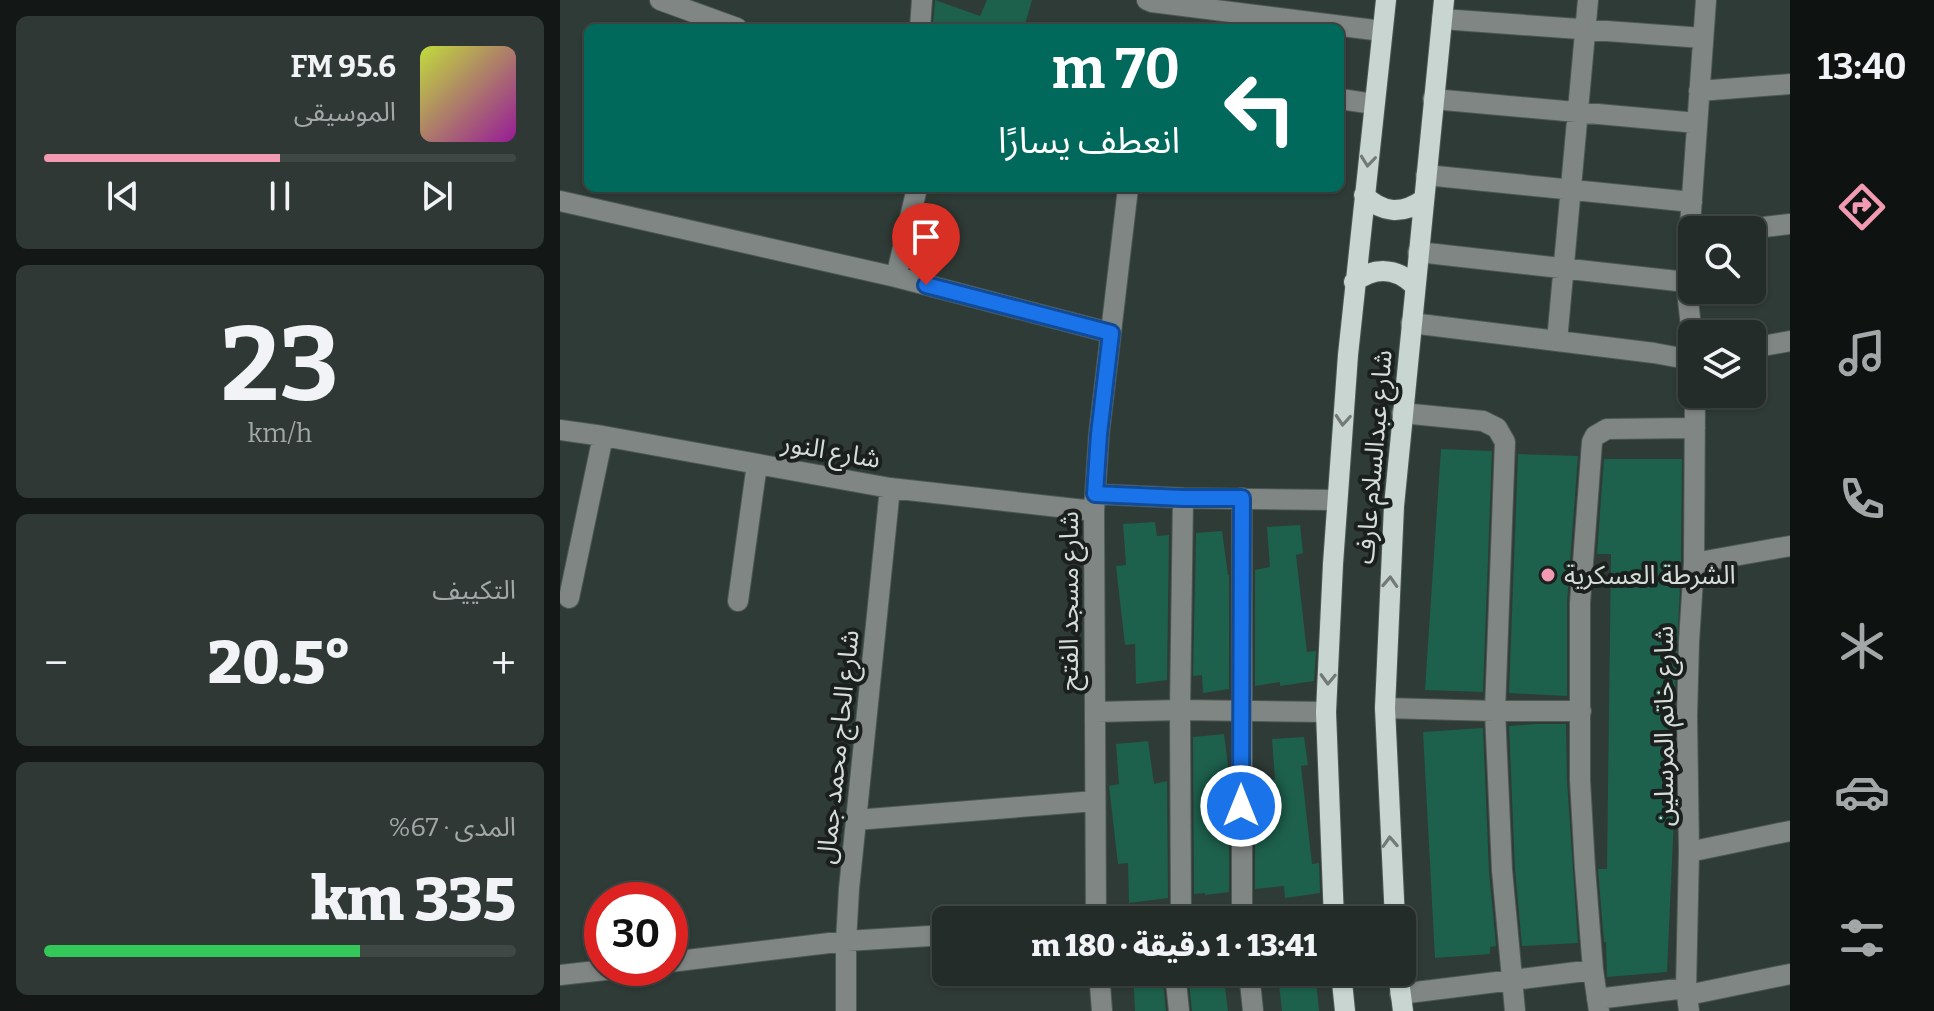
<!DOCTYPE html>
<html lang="ar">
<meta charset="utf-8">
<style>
:root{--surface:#232c28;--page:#2f3834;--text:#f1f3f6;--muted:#a3a7a8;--line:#404845;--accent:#f19ab1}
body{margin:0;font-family:Bitter,"Noto Sans Arabic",serif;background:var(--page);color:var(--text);direction:rtl;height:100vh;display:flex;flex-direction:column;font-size:30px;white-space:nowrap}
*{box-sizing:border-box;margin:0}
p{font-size:26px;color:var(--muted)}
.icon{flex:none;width:44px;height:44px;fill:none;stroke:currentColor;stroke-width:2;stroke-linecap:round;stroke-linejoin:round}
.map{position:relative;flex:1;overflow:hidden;direction:ltr}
.side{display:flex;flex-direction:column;gap:16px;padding:16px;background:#131816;width:560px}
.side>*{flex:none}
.hud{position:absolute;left:24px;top:24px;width:760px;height:168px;border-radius:12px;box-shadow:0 2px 6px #0004,0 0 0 2px var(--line);direction:rtl;background:#00695c;color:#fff;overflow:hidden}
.fabs{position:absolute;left:1118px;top:216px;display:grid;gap:16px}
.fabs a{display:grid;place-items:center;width:88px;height:88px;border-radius:12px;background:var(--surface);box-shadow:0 2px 6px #0004,0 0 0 2px var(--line);font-size:40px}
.speed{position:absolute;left:24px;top:882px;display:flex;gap:16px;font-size:40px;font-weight:700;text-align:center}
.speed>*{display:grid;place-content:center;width:104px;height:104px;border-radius:50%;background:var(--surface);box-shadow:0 2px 6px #0004,0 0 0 2px var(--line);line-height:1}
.speed .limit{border:12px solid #d22;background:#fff;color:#111}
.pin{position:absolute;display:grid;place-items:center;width:68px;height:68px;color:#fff;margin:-82px -34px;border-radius:50% 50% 50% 0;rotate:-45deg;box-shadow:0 0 8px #0007}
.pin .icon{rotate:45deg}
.me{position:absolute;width:88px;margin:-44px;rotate:0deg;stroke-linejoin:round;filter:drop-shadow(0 0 6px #0008)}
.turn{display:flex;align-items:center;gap:28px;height:168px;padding:0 32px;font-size:36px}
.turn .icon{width:104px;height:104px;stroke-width:2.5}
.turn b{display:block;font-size:56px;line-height:68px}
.big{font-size:60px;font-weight:800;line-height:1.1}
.side .tile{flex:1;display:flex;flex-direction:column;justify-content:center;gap:12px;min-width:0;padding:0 28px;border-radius:12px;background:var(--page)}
.side .dial{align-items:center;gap:0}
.dial b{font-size:104px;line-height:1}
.song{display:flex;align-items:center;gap:24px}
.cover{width:96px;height:96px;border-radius:12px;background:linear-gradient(135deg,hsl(70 70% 55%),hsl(300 70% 35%))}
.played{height:8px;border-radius:4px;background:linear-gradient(90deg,var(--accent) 50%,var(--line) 50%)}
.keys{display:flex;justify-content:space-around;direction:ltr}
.heat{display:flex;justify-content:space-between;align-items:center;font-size:44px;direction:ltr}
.charge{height:12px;border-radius:6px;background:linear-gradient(90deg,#34c759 67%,var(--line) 0)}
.trip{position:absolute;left:372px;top:906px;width:484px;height:80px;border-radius:12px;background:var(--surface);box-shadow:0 2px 6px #0004,0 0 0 2px var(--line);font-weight:800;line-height:80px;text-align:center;direction:rtl}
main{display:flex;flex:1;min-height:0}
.dock{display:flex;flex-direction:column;width:144px;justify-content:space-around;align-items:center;background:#0e1210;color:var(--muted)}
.dock .icon{width:56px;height:56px}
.dock .current{color:var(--accent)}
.dock b{font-size:36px;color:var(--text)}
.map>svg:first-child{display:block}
.building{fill:#1d604b}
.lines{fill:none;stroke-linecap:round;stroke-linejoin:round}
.minor-casing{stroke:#4d5853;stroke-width:22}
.major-casing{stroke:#4d5853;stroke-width:22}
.minor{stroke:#808684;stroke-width:20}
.major{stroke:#c9d5d0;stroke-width:20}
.oneway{stroke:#727a77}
.route-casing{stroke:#114b97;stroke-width:20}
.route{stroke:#1a73e8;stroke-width:14}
.poi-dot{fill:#f19ab1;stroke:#1b201e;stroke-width:3}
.labels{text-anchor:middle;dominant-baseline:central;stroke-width:8;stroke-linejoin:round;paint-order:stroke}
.street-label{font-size:26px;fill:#d5ddd9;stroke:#1b201e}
.poi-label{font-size:26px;fill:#d5ddd9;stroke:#1b201e;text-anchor:start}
</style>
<main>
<nav class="dock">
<b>13:40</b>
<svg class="icon current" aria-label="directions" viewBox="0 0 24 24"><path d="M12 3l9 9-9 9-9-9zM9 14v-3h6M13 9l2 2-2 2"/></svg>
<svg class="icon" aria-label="music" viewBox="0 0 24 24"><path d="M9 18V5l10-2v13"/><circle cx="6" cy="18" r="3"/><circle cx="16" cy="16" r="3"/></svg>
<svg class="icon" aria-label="phone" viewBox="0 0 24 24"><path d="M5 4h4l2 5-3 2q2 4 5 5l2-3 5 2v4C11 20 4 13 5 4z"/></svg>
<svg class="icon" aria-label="climate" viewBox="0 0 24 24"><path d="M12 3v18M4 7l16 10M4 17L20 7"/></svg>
<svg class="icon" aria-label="car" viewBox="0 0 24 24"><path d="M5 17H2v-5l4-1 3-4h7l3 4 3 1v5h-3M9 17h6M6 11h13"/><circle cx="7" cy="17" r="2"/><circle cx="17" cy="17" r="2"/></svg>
<svg class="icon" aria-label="filters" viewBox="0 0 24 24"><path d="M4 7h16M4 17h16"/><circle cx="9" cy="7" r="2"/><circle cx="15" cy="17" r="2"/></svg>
</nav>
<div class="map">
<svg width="1230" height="1011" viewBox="0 0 1230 1011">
<rect width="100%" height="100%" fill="#2f3b36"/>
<path class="building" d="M375,0l45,16 7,-16h45l-8,28h-85l-6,-4z
M881,449l51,2 -9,241 -58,-2z
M958,454l60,2 -11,146v94l-58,-3z
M1044,459h78l-1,104 -7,153 1,79 -8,177 -60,5 -1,-35h-2l-6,-73h9l4,-315h-14z
M595,522l2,14 12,-1 -2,145 -31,4 -1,-40 -10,1 -9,-79 10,-1 -3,-41z
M740,525l3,28 -7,2 11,97 9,-1 -2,30 -34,5v-4l-25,4v-116l15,-3 -3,-40z
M662,531l6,44h1v114l-26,4 -1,-18 -9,1 3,-143z
M975,724h31l1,57 11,162 -56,3 -7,-77 -6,-143z
M923,728l6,143 7,75 -6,1v7l-55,4 -12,-226z
M664,734l5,40v118l-24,3v-2l-11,1 -1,-157z
M744,737l4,28 -7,1 11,98 7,-1 1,30 -35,5 -1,-12 -29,3v-106l20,-4 -3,-40z
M588,741l6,43 13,-3 1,117 -39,5 -1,-40 -10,1 -9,-78 10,-2 -3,-40z
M573,972h29l4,39h-31z
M628,972h35l5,39h-36z
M729,972h22v10l5,-2 3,31h-37l-3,-27 10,-2z"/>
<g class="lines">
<g class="minor-casing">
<path id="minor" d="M100,0l77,28
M587,0l5,2 230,29
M882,19l261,19
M360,28l2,-28
M1139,91l91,-7
M780,99l34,5
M873,99l264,24
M866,175l266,27
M0,201l336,76 215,56
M1178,230l52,-6
M858,252l268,30
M336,277l21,-89
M851,323l243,30 38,7
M1132,336l-6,-54 20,-282
M997,341l31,-341
M1192,348l38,-7
M842,413l81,8 14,7 8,14 -10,269 7,159 13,141
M0,430l43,6 287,52 204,23
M535,494l88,4 154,2
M1134,563l96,-17
M9,598l34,-162
M178,601l19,-137
M825,708l110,3h86
M535,712l85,-2 146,2
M296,820l239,-19
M1129,852l101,-21
M536,920l-2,-409 5,-77 29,-246
M621,920l-1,-210 3,-212
M679,920l94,-5
M682,920v-422
M110,962l176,-21 100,-6
M539,972l3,39
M615,972l4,39
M689,972l4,39
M0,975l63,-7
M840,994l193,-24
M1128,995l102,-21
M1037,999l89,-11
M286,1011v-70l3,-52 41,-401
M1039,1011l-6,-41 -8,-102 -5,-88v-177l12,-161 3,-6 12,-7 88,-1
M1129,1011l-3,-23 3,-136 -2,-136 2,-74 5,-79 1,-169"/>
</g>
<g class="major-casing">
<path id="major" d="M804,195c18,18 38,20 59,5
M794,282c20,-15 42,-15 60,3
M774,920l-8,-208 7,-148 15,-209 38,-355
M835,920l-10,-212 9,-202 50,-506
M781,972l4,39
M838,972l5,39"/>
</g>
<use href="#minor" class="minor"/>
<use href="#major" class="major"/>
</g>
<defs><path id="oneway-chevron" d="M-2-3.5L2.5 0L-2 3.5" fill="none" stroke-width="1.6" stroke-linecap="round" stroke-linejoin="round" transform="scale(2)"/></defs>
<g class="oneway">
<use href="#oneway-chevron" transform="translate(808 161) rotate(96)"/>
<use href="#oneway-chevron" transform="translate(783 420) rotate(94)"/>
<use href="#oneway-chevron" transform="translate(830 582) rotate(-87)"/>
<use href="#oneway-chevron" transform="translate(768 679) rotate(92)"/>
<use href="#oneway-chevron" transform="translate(830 842) rotate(-93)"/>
</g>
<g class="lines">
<g class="route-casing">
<path id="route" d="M366,285l185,48 -12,101 -4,60 88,4h59l-1,308"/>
</g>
<use href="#route" class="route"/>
</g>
<circle class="poi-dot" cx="988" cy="575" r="8"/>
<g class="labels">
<g class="street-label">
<text transform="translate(271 451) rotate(10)">شارع النور</text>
<text transform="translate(814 457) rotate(-85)">شارع عبدالسلام عارف</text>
<text transform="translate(509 601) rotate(-90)">شارع مسجد الفتح</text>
<text transform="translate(1104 726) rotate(-90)">شارع خاتم المرسلين</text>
<text transform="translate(278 747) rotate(-84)">شارع الحاج محمد جمال</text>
</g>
<g class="poi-label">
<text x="1004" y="575">الشرطة العسكرية</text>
</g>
</g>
</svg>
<div class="fabs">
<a><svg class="icon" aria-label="search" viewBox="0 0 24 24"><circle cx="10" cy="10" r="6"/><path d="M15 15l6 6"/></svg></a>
<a><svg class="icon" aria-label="layers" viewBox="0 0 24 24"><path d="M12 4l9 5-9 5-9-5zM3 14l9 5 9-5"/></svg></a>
</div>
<div class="speed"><div class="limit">30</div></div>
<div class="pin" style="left:366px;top:285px;background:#d93025"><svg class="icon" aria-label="arrive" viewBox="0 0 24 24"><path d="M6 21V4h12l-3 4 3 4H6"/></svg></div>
<svg class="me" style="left:681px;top:806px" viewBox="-20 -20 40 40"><circle r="17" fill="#1a73e8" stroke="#fff" stroke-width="3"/><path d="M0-11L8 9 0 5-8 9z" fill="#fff"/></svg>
<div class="trip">13:41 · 1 دقيقة · 180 m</div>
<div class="hud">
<div class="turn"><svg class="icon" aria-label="left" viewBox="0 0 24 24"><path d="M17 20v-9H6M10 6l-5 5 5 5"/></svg><div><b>70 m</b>انعطف يسارًا</div></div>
</div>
</div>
<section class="side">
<div class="tile">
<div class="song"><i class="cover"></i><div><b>95.6 FM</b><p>الموسيقى</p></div></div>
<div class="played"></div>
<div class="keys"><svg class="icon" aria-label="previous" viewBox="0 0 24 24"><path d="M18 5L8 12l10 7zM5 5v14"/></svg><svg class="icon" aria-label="pause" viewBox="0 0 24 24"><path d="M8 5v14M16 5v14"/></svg><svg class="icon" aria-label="next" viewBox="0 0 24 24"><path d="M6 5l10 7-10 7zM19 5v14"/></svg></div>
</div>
<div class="tile dial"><b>23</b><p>km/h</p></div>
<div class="tile"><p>التكييف</p>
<div class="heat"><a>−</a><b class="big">20.5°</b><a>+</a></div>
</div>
<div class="tile"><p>المدى · 67%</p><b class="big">335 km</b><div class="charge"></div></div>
</section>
</main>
